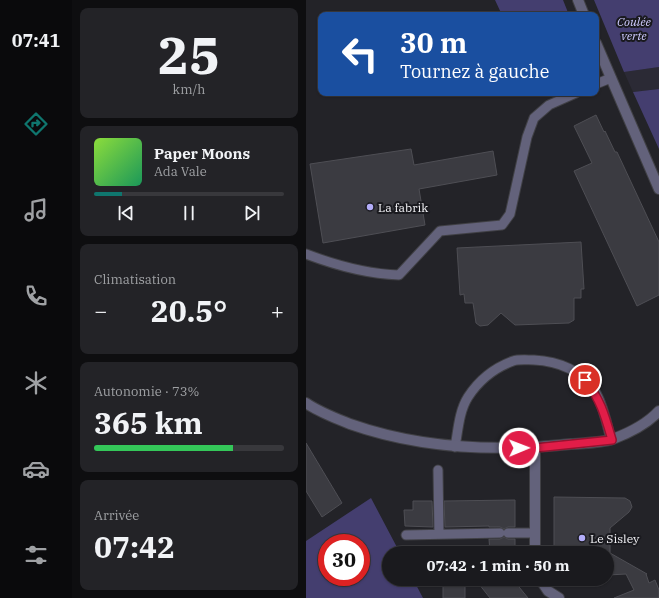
<!DOCTYPE html>
<html lang="fr">
<meta charset="utf-8">
<style>
:root{--surface:#1a1a1e;--page:#232327;--text:#f1f3f6;--muted:#9fa1a4;--line:#38383c;--accent:#0f766e}
body{margin:0;font-family:"IBM Plex Serif",serif;background:var(--page);color:var(--text);height:100vh;display:flex;flex-direction:column;font-size:15px;white-space:nowrap}
*{box-sizing:border-box;margin:0}
p{font-size:13px;color:var(--muted)}
.icon{flex:none;width:22px;height:22px;fill:none;stroke:currentColor;stroke-width:2;stroke-linecap:round;stroke-linejoin:round}
.map{position:relative;flex:1;overflow:hidden}
.details{display:flex;flex-direction:column;gap:8px;padding:8px;background:#0e0e10;width:234px}
.details>*{flex:none}
.banner{position:absolute;left:12px;top:12px;width:281px;height:84px;border-radius:8px;box-shadow:0 1px 3px #0004,0 0 0 1px var(--line);background:#1a4fa0;color:#fff;overflow:hidden}
.speed{position:absolute;left:12px;top:534px;display:flex;gap:8px;font-size:20px;font-weight:700;text-align:center}
.speed>*{display:grid;place-content:center;width:52px;height:52px;border-radius:50%;background:var(--surface);box-shadow:0 1px 3px #0004,0 0 0 1px var(--line);line-height:1}
.speed .limit{border:6px solid #d22;background:#fff;color:#111}
.pin{position:absolute;display:grid;place-items:center;width:34px;height:34px;color:#fff;margin:-17px;border:2px solid #fff;border-radius:50%;box-shadow:0 1px 4px #0007}
.me{position:absolute;width:44px;margin:-22px;rotate:89deg;stroke-linejoin:round;filter:drop-shadow(0 0 3px #0008)}
.turn{display:flex;align-items:center;gap:14px;height:84px;padding:0 16px;font-size:18px}
.turn .icon{width:52px;height:52px;stroke-width:2.5}
.turn b{display:block;font-size:28px;line-height:34px}
.big{font-size:30px;font-weight:800;line-height:1.1}
.details .widget{flex:1;display:flex;flex-direction:column;justify-content:center;gap:6px;min-width:0;padding:0 14px;border-radius:8px;background:var(--page)}
.details .dial{align-items:center;gap:0}
.dial b{font-size:52px;line-height:1}
.song{display:flex;align-items:center;gap:12px}
.cover{width:48px;height:48px;border-radius:6px;background:linear-gradient(135deg,hsl(90 70% 55%),hsl(150 70% 35%))}
.played{height:4px;border-radius:2px;background:linear-gradient(90deg,var(--accent) 15%,var(--line) 15%)}
.keys{display:flex;justify-content:space-around;direction:ltr}
.heat{display:flex;justify-content:space-between;align-items:center;font-size:22px;direction:ltr}
.charge{height:6px;border-radius:3px;background:linear-gradient(90deg,#34c759 73%,var(--line) 0)}
.trip{position:absolute;left:76px;top:546px;width:232px;height:40px;border-radius:20px;background:var(--surface);box-shadow:0 1px 3px #0004,0 0 0 1px var(--line);font-weight:800;line-height:40px;text-align:center}
main{display:flex;flex:1;min-height:0}
.dock{display:flex;flex-direction:column;width:72px;justify-content:space-around;align-items:center;background:#0a0a0c;color:var(--muted)}
.dock .icon{width:28px;height:28px}
.dock .active{color:var(--accent)}
.dock b{font-size:18px;color:var(--text)}
.map>svg:first-child{display:block}
.built{fill:#2b2a35}
.green{fill:#443e6f;fill-rule:evenodd}
.building{fill:#3b3b41;stroke:#4e4e54}
.lines{fill:none;stroke-linecap:round;stroke-linejoin:round}
.service-casing{stroke:#404045;stroke-width:11}
.minor-casing{stroke:#404045;stroke-width:12}
.service{stroke:#63627b;stroke-width:9}
.minor{stroke:#63627b;stroke-width:10}
.route-casing{stroke:#92132f;stroke-width:10}
.route{stroke:#e11d48;stroke-width:7}
.poi-dot{fill:#b3adf9;stroke:#1a1a1f;stroke-width:1.5}
.labels{text-anchor:middle;dominant-baseline:central;stroke-width:4;stroke-linejoin:round;paint-order:stroke}
.park-label{font-size:12px;font-style:italic;fill:#cfcbff;stroke:#1a1a1f}
.poi-label{font-size:12px;fill:#f4f4f8;stroke:#1a1a1f;text-anchor:start}
</style>
<main>
<nav class="dock">
<b>07:41</b>
<svg class="icon active" aria-label="directions" viewBox="0 0 24 24"><path d="M12 3l9 9-9 9-9-9zM9 14v-3h6M13 9l2 2-2 2"/></svg>
<svg class="icon" aria-label="music" viewBox="0 0 24 24"><path d="M9 18V5l10-2v13"/><circle cx="6" cy="18" r="3"/><circle cx="16" cy="16" r="3"/></svg>
<svg class="icon" aria-label="phone" viewBox="0 0 24 24"><path d="M5 4h4l2 5-3 2q2 4 5 5l2-3 5 2v4C11 20 4 13 5 4z"/></svg>
<svg class="icon" aria-label="climate" viewBox="0 0 24 24"><path d="M12 3v18M4 7l16 10M4 17L20 7"/></svg>
<svg class="icon" aria-label="car" viewBox="0 0 24 24"><path d="M5 17H2v-5l4-1 3-4h7l3 4 3 1v5h-3M9 17h6M6 11h13"/><circle cx="7" cy="17" r="2"/><circle cx="17" cy="17" r="2"/></svg>
<svg class="icon" aria-label="filters" viewBox="0 0 24 24"><path d="M4 7h16M4 17h16"/><circle cx="9" cy="7" r="2"/><circle cx="15" cy="17" r="2"/></svg>
</nav>
<section class="details">
<div class="widget dial"><b>25</b><p>km/h</p></div>
<div class="widget">
<div class="song"><i class="cover"></i><div><b>Paper Moons</b><p>Ada Vale</p></div></div>
<div class="played"></div>
<div class="keys"><svg class="icon" aria-label="previous" viewBox="0 0 24 24"><path d="M18 5L8 12l10 7zM5 5v14"/></svg><svg class="icon" aria-label="pause" viewBox="0 0 24 24"><path d="M8 5v14M16 5v14"/></svg><svg class="icon" aria-label="next" viewBox="0 0 24 24"><path d="M6 5l10 7-10 7zM19 5v14"/></svg></div>
</div>
<div class="widget"><p>Climatisation</p>
<div class="heat"><a>−</a><b class="big">20.5°</b><a>+</a></div>
</div>
<div class="widget"><p>Autonomie · 73%</p><b class="big">365 km</b><div class="charge"></div></div>
<div class="widget"><p>Arrivée</p><b class="big">07:42</b></div>
</section>
<div class="map">
<svg width="353" height="598" viewBox="0 0 353 598">
<rect width="100%" height="100%" fill="#232328"/>
<path class="built" d="M353,67v22l-26,3 -9,-20z"/>
<path class="green" d="M189,0h68l6,15h-67z
M288,0h65v67l-35,5z
M353,89v60l-26,-57z
M65,498l29,55h-11v26h24l10,19h-117v-57zM21,543h34v34h-34z"/>
<path class="building" d="M290,115l8,17 1,-1 10,21h2l42,90v53l-22,11 -63,-135 18,-8 -18,-37z
M105,149l3,16 79,-14 4,24 -78,14 6,36 -102,18 -13,-79z
M275,242l3,47h-3v9h-7v22l-5,3 -54,2 -14,-12 -13,12 -8,1 -4,-3 -3,-20h-8l-1,-9 -4,1 -3,-47z
M0,443l36,60 -20,14 -16,-26z
M248,497l71,1 5,3 2,6 -3,5 -19,16v25l37,21h-1l3,9 6,-3 4,10v8h-45l20,-8 -8,-16 -18,1 -1,-22h-51v-4h-2z
M209,500v27h-7l-4,2 -4,-2h-11v-1l-44,1 -1,-26z
M107,501h19l1,26 -28,-1 -1,-16h9z
M198,537l4,2h7v14h-25l-1,-14h11z
M137,579h22v19h-22z
M169,579h40v3l13,16h-38z"/>
<g class="lines">
<g class="service-casing">
<path id="service" d="M290,84l15,-6
M0,254c29,11 61,20 93,21l41,-44 62,-6 8,-11 17,-77 7,-19 15,-13 27,-12
M149,447c3,-16 4,-36 13,-50 11,-17 26,-29 45,-36 6,-2 14,-1 21,-1 24,1 50,11 62,33 8,15 11,31 15,47
M132,470l1,64
M202,533h27
M100,535l94,-2"/>
</g>
<g class="minor-casing">
<path id="minor" d="M272,0l6,15
M290,43l63,146
M0,403c13,9 29,15 44,21 71,25 146,28 221,20 12,-1 30,-1 42,-5 16,-6 34,-15 46,-28
M229,553v-105
M234,579l8,12 11,7"/>
</g>
<use href="#service" class="service"/>
<use href="#minor" class="minor"/>
</g>
<g class="lines">
<g class="route-casing">
<path id="route" d="M213,448h16l77,-8c-7,-24 -11,-40 -27,-60"/>
</g>
<use href="#route" class="route"/>
</g>
<g class="poi-dot">
<circle cx="64" cy="207" r="4"/>
<circle cx="276" cy="538" r="4"/>
</g>
<g class="labels">
<g class="park-label">
<text x="328" y="21">Coulée<tspan x="328" dy="14">verte</tspan></text>
</g>
<g class="poi-label">
<text x="72" y="207">La fabrik</text>
<text x="284" y="538">Le Sisley</text>
</g>
</g>
</svg>
<div class="speed"><div class="limit">30</div></div>
<div class="pin" style="left:279px;top:380px;background:#d93025"><svg class="icon" aria-label="arrive" viewBox="0 0 24 24"><path d="M6 21V4h12l-3 4 3 4H6"/></svg></div>
<svg class="me" style="left:213px;top:448px" viewBox="-20 -20 40 40"><circle r="17" fill="#e11d48" stroke="#fff" stroke-width="3"/><path d="M0-11L8 9 0 5-8 9z" fill="#fff"/></svg>
<div class="trip">07:42 · 1 min · 50 m</div>
<div class="banner">
<div class="turn"><svg class="icon" aria-label="left" viewBox="0 0 24 24"><path d="M17 20v-9H6M10 6l-5 5 5 5"/></svg><div><b>30 m</b>Tournez à gauche</div></div>
</div>
</div>
</main>
